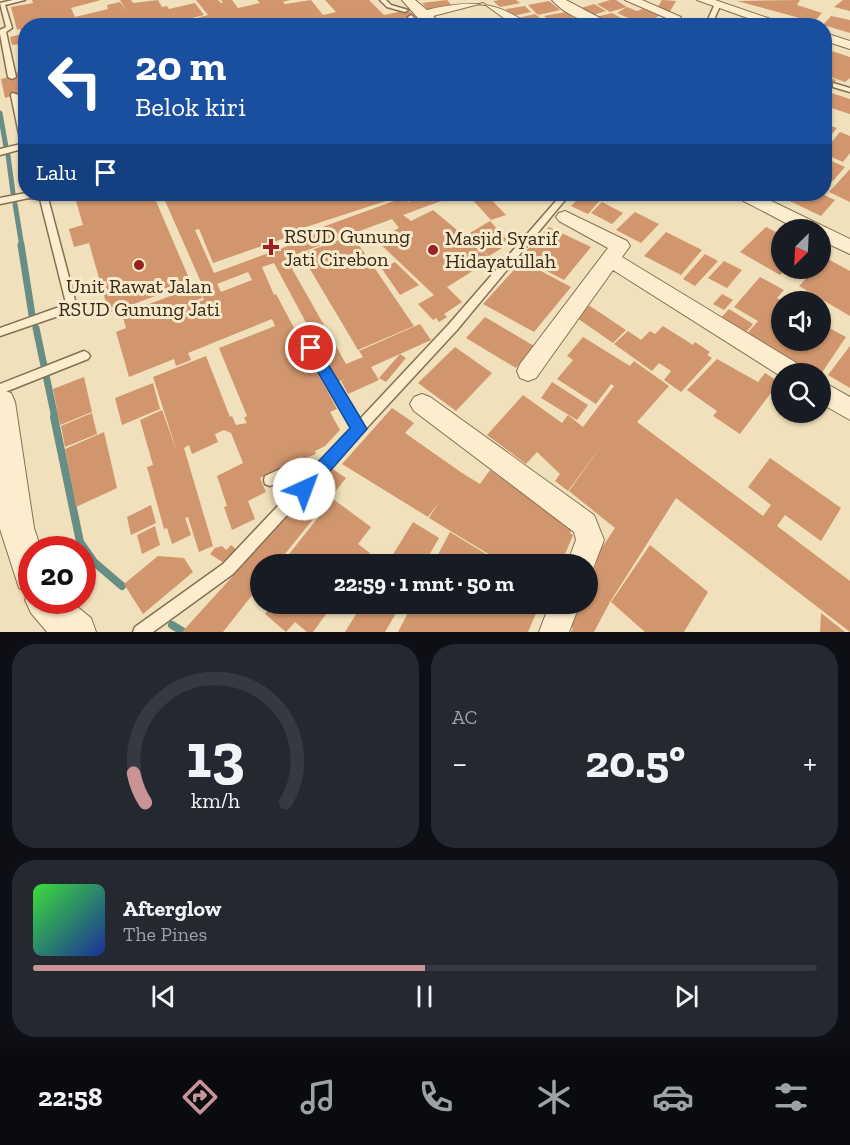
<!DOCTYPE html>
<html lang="id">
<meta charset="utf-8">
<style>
:root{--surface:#171b24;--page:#242831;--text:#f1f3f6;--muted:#9ea1a6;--line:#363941;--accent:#ca9497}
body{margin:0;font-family:"Zilla Slab",serif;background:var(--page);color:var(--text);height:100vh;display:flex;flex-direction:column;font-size:22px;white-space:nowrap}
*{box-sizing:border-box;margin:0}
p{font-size:20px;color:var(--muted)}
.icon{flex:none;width:33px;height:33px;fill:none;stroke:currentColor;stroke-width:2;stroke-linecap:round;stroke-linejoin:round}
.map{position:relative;height:632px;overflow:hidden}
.details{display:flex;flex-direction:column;gap:12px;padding:12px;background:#0d0f14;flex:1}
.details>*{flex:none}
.guide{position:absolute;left:18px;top:18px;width:814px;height:183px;border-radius:24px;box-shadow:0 2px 4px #0004;background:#1a4fa0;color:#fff;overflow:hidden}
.needle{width:39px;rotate:204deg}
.buttons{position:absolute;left:771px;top:219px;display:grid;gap:12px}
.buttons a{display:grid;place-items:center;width:60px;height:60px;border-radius:50%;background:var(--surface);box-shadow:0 2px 4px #0004;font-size:30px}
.speed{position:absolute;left:18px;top:536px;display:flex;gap:12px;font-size:30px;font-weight:700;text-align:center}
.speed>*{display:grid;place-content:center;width:78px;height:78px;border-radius:50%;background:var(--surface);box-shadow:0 2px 4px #0004;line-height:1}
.speed .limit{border:9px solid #d22;background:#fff;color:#111}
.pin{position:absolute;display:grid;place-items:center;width:51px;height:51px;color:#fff;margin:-26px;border:3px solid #fff;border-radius:50%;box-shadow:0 2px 6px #0007}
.me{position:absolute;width:66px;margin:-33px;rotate:43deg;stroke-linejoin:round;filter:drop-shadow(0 0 4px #0008)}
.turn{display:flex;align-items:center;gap:21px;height:126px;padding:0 18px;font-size:27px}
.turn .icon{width:78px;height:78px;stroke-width:2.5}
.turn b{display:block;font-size:42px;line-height:51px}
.then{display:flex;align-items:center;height:57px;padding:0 18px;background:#0003;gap:12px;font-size:22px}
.big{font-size:45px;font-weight:700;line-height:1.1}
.details .widget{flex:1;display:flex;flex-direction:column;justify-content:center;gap:9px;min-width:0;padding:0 21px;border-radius:24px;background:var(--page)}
.details .dial{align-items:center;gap:0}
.dial svg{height:156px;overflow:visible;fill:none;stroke:var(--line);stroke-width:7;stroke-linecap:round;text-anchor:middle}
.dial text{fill:var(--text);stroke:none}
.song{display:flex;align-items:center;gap:18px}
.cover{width:72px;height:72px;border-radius:9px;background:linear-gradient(135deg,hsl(120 70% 55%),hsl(230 70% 35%))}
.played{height:6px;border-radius:3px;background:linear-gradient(90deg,var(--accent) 50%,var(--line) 50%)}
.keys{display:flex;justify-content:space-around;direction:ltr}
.heat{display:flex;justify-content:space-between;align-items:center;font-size:33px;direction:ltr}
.details .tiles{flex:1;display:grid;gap:12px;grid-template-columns:1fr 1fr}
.widget:last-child{grid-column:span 2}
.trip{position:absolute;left:250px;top:554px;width:348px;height:60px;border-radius:30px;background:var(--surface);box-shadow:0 2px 4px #0004;font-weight:700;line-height:60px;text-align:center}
.tabs{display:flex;height:96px;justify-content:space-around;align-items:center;background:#090b0e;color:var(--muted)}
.tabs .icon{width:42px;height:42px}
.tabs .current{color:var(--accent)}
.tabs b{font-size:27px;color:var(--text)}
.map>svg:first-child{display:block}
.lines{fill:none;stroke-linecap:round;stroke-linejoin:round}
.stream-far2{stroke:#678e84;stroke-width:5}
.stream-far1{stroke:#678e84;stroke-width:7}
.stream{stroke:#678e84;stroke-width:8}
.building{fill:#d1966e;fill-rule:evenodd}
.service-casing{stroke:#886f54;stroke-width:3}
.minor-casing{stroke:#886f54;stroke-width:2}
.tertiary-casing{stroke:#886f54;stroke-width:2}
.service{fill:#fbedce;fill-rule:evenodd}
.minor{fill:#fbedce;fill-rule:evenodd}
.tertiary{fill:#fbedce;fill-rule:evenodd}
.route{fill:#1a73e8;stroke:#114b97;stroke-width:1.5}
.poi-dot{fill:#9b2022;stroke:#f7eaca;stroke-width:2}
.labels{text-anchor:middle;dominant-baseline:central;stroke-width:6;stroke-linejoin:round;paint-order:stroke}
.poi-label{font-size:20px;fill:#36271a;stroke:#f7eaca;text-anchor:start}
</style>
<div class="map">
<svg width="850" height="632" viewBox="0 0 850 632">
<rect width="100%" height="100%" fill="#f0e0bb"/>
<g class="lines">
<path class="stream-far2" d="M0,113l6,34
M8,155l5,38
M15,204l7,43"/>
<path class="stream-far1" d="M21,245l11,70
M36,328l19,90"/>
<path class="stream" d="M54,417l26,125 14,20 28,24
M172,625l10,6"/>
</g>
<path class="building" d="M32,0h69l-30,8 4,9 33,-8 -1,-4 13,-3 7,10 -7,-12h11l2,3 25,-3 4,7 5,-1 2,3 26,-6 9,12 -45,11h-133v17l-14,2 -2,-8 12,-3 -2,-5 -3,1 -6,-23 22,-4z
M196,0h22l3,3h2l-2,-3h11l6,8 22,-5 -3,-3h33l-7,2 2,2 26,-4 12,15 13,-3 -11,-12h44l15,15 24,-5 7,6 -7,2 7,8h-74l-3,-4 5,-1 -2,-3 -14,3 4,5h-26l-4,-5 -4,1 3,4h-32l-6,-8 3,8h-63l15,-5 -2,-3 -30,8h-17l40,-11z
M447,0l5,6 -24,4 -6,-7z
M500,0h16l4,3 -20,4 -7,-6z
M610,0h6l11,7 -17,5 -13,-8z
M662,0l14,1 -7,12 -13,-3z
M800,0l-3,5 25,8 -8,9 -77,-21z
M843,0h7v11l-16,-4z
M549,1l11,9 -22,5 -10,-10z
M594,4l12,7 -16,5 -12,-7z
M525,6l6,6 -19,4 -6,-7z
M627,7l10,4 5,-2 18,6 -16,10 -27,-12z
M566,12l8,6 -22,5 -8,-7z
M612,13l11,6 -16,5 -11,-7z
M535,14l6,5 -17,4 -6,-5z
M831,16l19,4v13l-27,-8z
M582,17l12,7 -24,2 -6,-4z
M725,20l16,2 12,4h-30z
M826,49l24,8v21l-5,4 -20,-7z
M26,64v52h-1l-6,-22 -14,4 -4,-19 14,-3 -1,-3 5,-1 -1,-6z
M825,76l11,4 -8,12 22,7v15l-25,-8z
M825,124l12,4 -12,14z
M840,132l10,4v17l-7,9 -18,-8v-4z
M825,158l20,9 -12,14 -8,-4z
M850,169v33l-21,-10z
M74,194h79l38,89 -82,30 -20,-70 -15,4 -5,-18 14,-4z
M162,194h16l3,6 4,-2 -2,-4h99l3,5 16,-5h97l-5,2 2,2 -92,30 3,5 99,-36 3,5 23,-8h29l-57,21 8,6 22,-11 59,49 -45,28 15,15 -18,12 3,3 -8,5 -3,-4 -3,2 -15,-16 16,-9 -58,-55 23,-12 -7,-9 -106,39 60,106 17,-7 -4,-6 61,-27 11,16 -60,27 8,13 -31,14 -7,-13 7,-4 -10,5 -64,-119 -12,4 12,28 2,-1 61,115 -7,3 10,18 -15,16 -10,5 1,3 -56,24 6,14 -18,9 7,18 -23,11 -8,-23 3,-1 -10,-30 26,-13 -12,-30 -7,-3 -9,4 3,8 -26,12 -3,-9 -5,3 29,98 -14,6 -11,-35 -3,1 6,17 -19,9 -5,-16 -3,1 -17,-62 6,-2 -13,-45 22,-10 15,42 -24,-75 53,-21 24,61 2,-1 4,9 11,-2 -3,-5 3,-2 -28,-68 56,-22 -3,-7 -84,34 3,7 -15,6 -2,-7 -45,18 -13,-45 10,-4 -4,-14 78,-29 2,5 -3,1 3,7 -20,8 22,-6 -4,-9 4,-2zM199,229l14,34 78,-27 5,7 -82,30 -19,-43zM248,272l4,8 -31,12 -4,-8z
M476,194h10l20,21 -15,5 -22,-24z
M583,194l18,5 -13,15 -17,-8z
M775,194h47l13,6 -14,16z
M602,202l21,11 -11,11 -21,-11z
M635,212l24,12 -18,19 -25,-13z
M490,221l20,22 -21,13 -24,-20z
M549,227l42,20 -27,33 -44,-23z
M766,227l16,8v33h5l-7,7 -40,-23z
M666,232l36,18 -21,25 -37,-19z
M352,235l62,91 -56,24 -57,-96z
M705,254l13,7 -23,25 -12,-7z
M826,258l24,13v45l-51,-30 17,-18h4v-4z
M522,261l49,26 -37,45 -51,-28z
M724,261l18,9 -15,18 -19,-10z
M395,262l24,23 -19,10 -18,-26z
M760,277l24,13 -7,8 5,3v39h38v-17l26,14 -25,37h-15l-61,-38 13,-15 -24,-14z
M722,294l11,6 -9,10 -11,-6z
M587,304l39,26 -13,13 -39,-27z
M729,309l24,15 -10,12 -25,-15z
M485,317l49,29 -18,22 -50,-30z
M663,326l30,19 2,-3 15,10 -3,3 5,3 -31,34 -17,-12 7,-9 -12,-8 -7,8 -38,-27 14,-13 13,9 9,-9 5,3z
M583,337l47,29 4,-5 35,25 -32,36 126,94 8,-11 -23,-18 22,-29 71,50 -20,33 -36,-26 -8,11 73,55v51l-174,-134 -66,104 -16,30h-23l2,-4 -3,-2 8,-23h10l2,-31 3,1 8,-24 14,-21 -46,-37 35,-49 -36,49 -13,-10 5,-7 -23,-22 -11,12 -39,-29 36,-40 39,28 6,-8 15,12 31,-41 -3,-2 -15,20 -39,-25 16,-19 -6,-4z
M850,346v42l-22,-13z
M455,347l37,26 -36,38 -38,-28z
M400,354l6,4 -20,24 -7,-4z
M717,359l41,23 7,-9 14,9 -39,52 -27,-18 4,-5 -30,-21z
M84,377l8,35 -32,13 -7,-36z
M552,382l36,23 -11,15 -36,-22z
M153,383l7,26 -38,16 -7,-27z
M392,408l22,15 -9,10 57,40 18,11 10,-14 82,59 -2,4 3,2 -12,29h-56l-76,-46 10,-16 -11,15 -86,-53z
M92,413l5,21 -32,13 -4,-21z
M104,432l13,56 -41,19 -11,-58z
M331,468l15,10 -69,86h-16v20l-38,48h-41z
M333,499l38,28 -13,17 12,9 -8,11h-81z
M151,505l5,18 -25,12 -4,-18z
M413,522l26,16 -15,26h-37z
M155,526l5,19 -18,9 -5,-19z
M450,532l36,22 -5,10h-48z
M231,545l8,7 -15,11 -14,-9 5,-6 7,-2 4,4z
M650,545l58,47 -24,40h-39l-34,-30z
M158,556l26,2 9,14 -50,42 -19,-30z
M273,603h61l-21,29h-6l-12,-10 -9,10 -21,-18z
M363,603h39l-17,29h-40z
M413,603h124l3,1 -12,28h-130z
M821,613l24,19h-25z"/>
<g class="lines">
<g class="service-casing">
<path id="service" d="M13,0h12l-20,5 7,23 -6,4 10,45 -4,2 -4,-2 -8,-43v-4l6,-3 -6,-24z
M380,0h6l5,5 17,5 -3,2 -18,-5z
M717,4l3,2 -9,20h-6l9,-20z
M411,15l12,11h-7l-8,-9z
M833,83l17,5v4l-17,-5z
M12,93l7,2 7,33v24l-4,-3 -22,6v-6l21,-5 -10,-49z
M26,193l21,1 2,2 -1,2 28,106 -6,8 -70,24v-8l62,-22 4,-3 -26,-104 -11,-1 -29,6v-6z
M562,194h8l-113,136 -132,143 -2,4 -2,1 -88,96 -80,58h-20l2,-5 88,-63 85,-90 -5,-3 -33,15 -5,-2 -1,-4 1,-4 39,-18 13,7 35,-37 -45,-77 -1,-3 1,-3 4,-1 4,1 45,74 89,-95z
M84,351l4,2 2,3 -2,3 -88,35v-10z"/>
</g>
<g class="minor-casing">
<path id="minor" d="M402,0h13l12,10c42,-10 70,-10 103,16h-15l-32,-23 -50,13 7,7 -11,3 -11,-8z
M552,0h14l49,26c-22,0 -48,-9 -63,-26z
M625,0h17l39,17 -2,3h-8z
M697,0h18l76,26h-21z
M825,33l25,8v8l-25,-8z
M735,194h22l93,45v15l-30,-14v-10h-21l-61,-32z
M565,211l62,30 3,5 -8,11 181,110 3,7h-24v3l-169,-107 -77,108 -8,3 -8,-3 -3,-7 3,-7 88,-116 -49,-27 -3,-4 3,-4z
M820,380l30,17v23l-30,-17z
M422,394l8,3 164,118 10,25 -13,34 -3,1v-11h-21l9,-24 -2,-8 -160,-121 -4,-7 4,-7z
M550,603h30l-11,29h-30z"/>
</g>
<g class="tertiary-casing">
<path id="tertiary" d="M0,389l11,4 4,9 19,126 7,21h-9v51h37l22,18 5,14h-49l-16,-19 -6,-13 4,-8 -10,-4 -19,-59z"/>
</g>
<use href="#service" class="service"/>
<use href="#minor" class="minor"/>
<use href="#tertiary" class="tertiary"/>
</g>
<path class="route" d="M311,342l5,2 51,85 -57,65 -6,3 -6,-3 -3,-5 3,-6 52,-55 -46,-80z"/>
<g class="poi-dot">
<path d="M268 238h6v6h6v6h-6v6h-6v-6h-6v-6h6z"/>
<circle cx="433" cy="250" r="6"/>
<circle cx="139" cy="265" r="6"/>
</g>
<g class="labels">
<g class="poi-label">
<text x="284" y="236">RSUD Gunung<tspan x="284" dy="23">Jati Cirebon</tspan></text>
<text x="445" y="238">Masjid Syarif<tspan x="445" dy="23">Hidayatullah</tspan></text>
<text x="139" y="286" text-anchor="middle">Unit Rawat Jalan<tspan x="139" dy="23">RSUD Gunung Jati</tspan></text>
</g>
</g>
</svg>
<div class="buttons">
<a><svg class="needle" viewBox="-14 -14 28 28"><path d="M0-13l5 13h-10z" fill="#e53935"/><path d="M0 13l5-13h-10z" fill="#9ea1a6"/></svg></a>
<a><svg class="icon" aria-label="sound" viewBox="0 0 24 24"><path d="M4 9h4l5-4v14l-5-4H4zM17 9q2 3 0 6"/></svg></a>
<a><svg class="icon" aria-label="search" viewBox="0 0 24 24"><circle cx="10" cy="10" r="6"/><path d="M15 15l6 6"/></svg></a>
</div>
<div class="speed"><div class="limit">20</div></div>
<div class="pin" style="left:311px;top:348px;background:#d93025"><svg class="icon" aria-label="arrive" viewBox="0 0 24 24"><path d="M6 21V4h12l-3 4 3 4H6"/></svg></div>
<svg class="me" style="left:304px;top:489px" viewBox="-20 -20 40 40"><circle r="19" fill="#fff"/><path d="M0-13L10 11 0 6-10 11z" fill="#1a73e8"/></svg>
<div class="trip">22:59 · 1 mnt · 50 m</div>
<div class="guide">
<div class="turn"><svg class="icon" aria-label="left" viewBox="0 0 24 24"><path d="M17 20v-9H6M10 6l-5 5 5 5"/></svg><div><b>20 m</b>Belok kiri</div></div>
<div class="then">Lalu<svg class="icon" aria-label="arrive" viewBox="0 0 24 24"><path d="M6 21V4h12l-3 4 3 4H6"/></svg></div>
</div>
</div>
<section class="details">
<div class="tiles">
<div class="widget dial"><svg viewBox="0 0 100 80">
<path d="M14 69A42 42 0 1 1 86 69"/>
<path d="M14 69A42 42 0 0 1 8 54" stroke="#ca9497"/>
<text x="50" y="56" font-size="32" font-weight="700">13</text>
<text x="50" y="72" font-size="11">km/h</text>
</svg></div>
<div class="widget"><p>AC</p>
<div class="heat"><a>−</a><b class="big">20.5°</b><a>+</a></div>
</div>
<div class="widget">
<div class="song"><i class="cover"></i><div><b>Afterglow</b><p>The Pines</p></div></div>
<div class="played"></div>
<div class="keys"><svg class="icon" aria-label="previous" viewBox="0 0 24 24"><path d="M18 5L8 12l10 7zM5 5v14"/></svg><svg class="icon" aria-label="pause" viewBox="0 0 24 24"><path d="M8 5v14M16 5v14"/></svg><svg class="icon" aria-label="next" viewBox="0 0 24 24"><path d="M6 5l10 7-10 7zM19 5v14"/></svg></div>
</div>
</div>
</section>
<nav class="tabs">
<b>22:58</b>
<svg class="icon current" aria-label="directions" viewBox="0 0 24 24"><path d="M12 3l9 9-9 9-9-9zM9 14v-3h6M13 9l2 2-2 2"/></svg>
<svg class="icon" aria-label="music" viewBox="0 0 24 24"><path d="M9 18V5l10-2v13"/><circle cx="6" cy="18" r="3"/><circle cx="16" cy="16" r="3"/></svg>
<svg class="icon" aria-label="phone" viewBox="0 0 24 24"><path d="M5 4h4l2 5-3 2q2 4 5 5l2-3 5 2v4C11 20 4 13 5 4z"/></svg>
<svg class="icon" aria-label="climate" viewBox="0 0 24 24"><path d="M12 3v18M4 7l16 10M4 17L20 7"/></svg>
<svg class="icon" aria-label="car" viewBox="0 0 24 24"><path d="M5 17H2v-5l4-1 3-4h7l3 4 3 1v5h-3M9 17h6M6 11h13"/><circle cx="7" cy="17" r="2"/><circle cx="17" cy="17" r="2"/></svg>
<svg class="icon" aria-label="filters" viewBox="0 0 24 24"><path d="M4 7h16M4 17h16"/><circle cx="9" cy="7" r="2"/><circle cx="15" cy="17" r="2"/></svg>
</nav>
